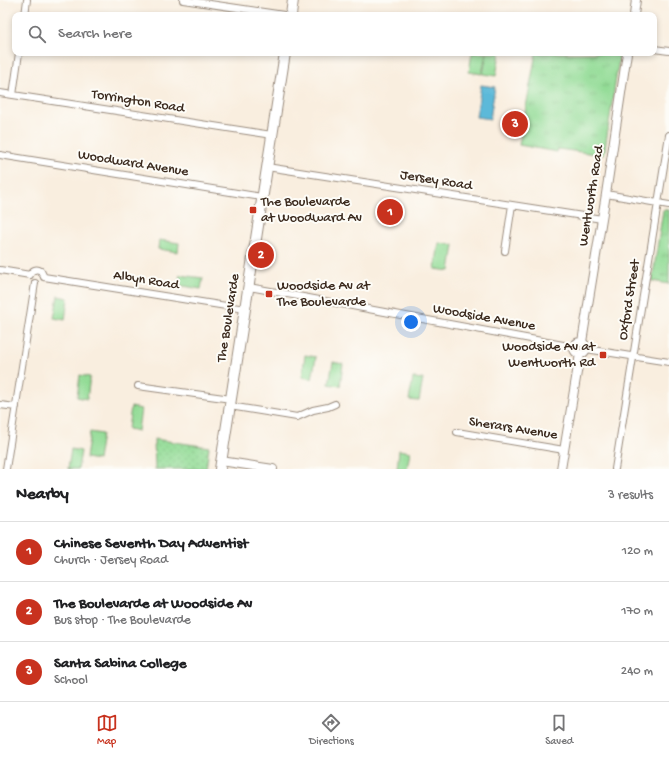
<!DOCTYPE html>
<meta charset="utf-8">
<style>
:root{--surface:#fff;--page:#f6f6f6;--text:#202124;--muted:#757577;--line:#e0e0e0;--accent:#c8321e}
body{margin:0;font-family:"Gochi Hand",sans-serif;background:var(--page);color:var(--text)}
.you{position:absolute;left:411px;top:322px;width:14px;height:14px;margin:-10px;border:3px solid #fff;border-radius:50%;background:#1a73e8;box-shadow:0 0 0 6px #1a73e833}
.badge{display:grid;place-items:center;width:26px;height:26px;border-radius:50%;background:var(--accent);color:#fff;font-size:13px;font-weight:700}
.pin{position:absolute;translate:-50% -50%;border:2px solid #fff;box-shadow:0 1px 4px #0006}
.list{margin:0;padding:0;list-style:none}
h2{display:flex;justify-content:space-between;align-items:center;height:52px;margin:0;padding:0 16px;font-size:17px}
h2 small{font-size:13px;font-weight:400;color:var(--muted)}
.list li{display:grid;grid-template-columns:26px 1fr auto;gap:12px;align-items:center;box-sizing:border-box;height:60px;padding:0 16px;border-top:1px solid var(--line)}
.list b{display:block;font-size:15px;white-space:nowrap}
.list p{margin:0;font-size:13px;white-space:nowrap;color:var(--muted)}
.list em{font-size:13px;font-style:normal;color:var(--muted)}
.icon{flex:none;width:22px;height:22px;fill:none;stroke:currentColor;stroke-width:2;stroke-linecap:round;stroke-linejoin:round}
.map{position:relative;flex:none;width:669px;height:469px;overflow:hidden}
.search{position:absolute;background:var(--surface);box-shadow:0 2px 6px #0003;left:12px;right:12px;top:12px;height:44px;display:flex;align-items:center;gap:10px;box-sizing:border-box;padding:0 14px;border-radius:8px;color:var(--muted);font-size:15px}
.sheet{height:232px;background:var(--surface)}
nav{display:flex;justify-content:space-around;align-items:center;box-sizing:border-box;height:56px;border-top:1px solid var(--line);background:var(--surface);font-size:11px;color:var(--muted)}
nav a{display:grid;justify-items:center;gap:2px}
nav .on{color:var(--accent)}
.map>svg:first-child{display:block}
</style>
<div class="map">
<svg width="669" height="469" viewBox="0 0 669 469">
<defs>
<pattern id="grass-dots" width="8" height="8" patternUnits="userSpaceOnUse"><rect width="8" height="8" fill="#92db95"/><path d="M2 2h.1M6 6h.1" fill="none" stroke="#7fbc80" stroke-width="1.8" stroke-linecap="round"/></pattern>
<pattern id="park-tufts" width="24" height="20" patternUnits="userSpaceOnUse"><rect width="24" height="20" fill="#92db95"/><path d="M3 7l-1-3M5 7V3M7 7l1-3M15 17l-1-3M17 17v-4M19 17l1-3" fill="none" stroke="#7fbc80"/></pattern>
</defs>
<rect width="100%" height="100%" fill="#fdfcf7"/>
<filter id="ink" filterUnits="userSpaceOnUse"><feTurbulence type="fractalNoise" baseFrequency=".025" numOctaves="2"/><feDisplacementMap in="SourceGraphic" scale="8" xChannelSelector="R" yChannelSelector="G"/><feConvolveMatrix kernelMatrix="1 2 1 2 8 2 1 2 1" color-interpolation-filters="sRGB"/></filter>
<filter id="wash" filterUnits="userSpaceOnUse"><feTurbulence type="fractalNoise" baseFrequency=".012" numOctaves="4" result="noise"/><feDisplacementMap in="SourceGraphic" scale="16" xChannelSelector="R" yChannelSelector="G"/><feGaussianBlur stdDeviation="0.9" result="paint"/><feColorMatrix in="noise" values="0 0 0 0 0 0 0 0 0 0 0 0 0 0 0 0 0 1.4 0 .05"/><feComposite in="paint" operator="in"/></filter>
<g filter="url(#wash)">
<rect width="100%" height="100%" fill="#f9eedf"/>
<!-- grass -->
<path fill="url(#grass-dots)" stroke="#66825a" d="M154,439L209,447L206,469H155Z"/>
<!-- park -->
<path fill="url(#park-tufts)" stroke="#66825a" d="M536,53H620L604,155L558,149L557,152L519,145Z
M663,210H669V284L652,281Z"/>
<!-- pitch -->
<path fill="#92db95" stroke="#66825a" d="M472,53H486L482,74L469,72Z
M487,53H500L496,76L483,74Z
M159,240L179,243L178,252L158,249Z
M439,243L454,245L450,271L435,269Z
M180,275L203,278L201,289L178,285Z
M58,296L68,298L65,320L54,318Z
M305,355L316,357L312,379L302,377Z
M333,362L343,364L340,386L329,384Z
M80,375L90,377L87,399L77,397Z
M413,378L423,379L419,401L409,400Z
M131,407L141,409L138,431L128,429Z
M90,432L102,434L98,460L86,458Z
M71,449L81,451L78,469H68Z
M399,450L410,452L407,469H397Z"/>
<!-- water -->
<path fill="#5bb9d9" stroke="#4b727c" d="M481,85L495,87L490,119L476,117Z"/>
</g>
<g filter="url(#ink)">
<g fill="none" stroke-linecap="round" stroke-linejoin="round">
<defs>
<path id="minor" d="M183,0L284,15
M25,15L27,0
M654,49L669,51
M0,93L272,135
M13,95L19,53
M0,155L262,197
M267,167L602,219
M606,194L669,205
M505,251L512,205
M0,270L30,275
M30,275C32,270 36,268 41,271L44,277
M44,277L245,309
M249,287L574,347
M586,349L669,362
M138,386L231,399
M0,405L16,407
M230,406L297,417L313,410L328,407L335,404
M457,432L564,450
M6,469L35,283
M615,469L669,135"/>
<path id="tertiary" d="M634,15L636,0
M574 348a6 6 0 1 1 12 0a6 6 0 1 1-12 0Z
M582,342L606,194L627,53
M221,461L273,469
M561,469L580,354"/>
<path id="primary" d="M291,15L293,0
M220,469L285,53"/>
</defs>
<!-- minor casing -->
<use href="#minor" stroke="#9a8c7e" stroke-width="8"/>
<!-- tertiary casing -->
<use href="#tertiary" stroke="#9a8c7e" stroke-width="10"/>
<!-- primary casing -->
<use href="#primary" stroke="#9a8c7e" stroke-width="12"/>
<!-- minor -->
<use href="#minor" stroke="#fff" stroke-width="6"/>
<!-- tertiary -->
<use href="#tertiary" stroke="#fff" stroke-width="8"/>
<!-- primary -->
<use href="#primary" stroke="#fff" stroke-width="10"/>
</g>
</g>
<!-- markers -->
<g fill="#c8321e" stroke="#fdfcf7" stroke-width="1.5">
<rect x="249" y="206" width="8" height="8" rx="2"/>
<rect x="265" y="290" width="8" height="8" rx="2"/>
<rect x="599" y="351" width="8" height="8" rx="2"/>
</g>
<g text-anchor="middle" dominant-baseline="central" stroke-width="4" stroke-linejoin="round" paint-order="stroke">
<!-- street labels -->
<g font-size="14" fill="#3b2a1e" stroke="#fdfcf7">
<text transform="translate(138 102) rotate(9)">Torrington Road</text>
<text transform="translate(133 164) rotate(9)">Woodward Avenue</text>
<text transform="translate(436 181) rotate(9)">Jersey Road</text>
<text transform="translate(592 196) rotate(-81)">Wentworth Road</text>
<text transform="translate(146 281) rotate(9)">Albyn Road</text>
<text transform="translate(630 300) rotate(-81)">Oxford Street</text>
<text transform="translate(229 318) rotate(-81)">The Boulevarde</text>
<text transform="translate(484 318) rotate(10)">Woodside Avenue</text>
<text transform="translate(513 429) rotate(9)">Sherars Avenue</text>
</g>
<!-- poi labels -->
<g font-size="14" fill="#3b2a1e" stroke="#fdfcf7" text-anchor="start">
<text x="261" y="202">The Boulevarde<tspan x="261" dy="16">at Woodward Av</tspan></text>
<text x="277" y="286">Woodside Av at<tspan x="277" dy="16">The Boulevarde</tspan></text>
<text x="595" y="347" text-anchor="end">Woodside Av at<tspan x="595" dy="16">Wentworth Rd</tspan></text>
</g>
</g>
</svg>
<div class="you"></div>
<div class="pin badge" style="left:390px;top:212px">1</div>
<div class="pin badge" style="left:261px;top:255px">2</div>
<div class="pin badge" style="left:515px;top:124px">3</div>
<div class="search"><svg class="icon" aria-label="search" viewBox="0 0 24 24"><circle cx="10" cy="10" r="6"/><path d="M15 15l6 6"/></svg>Search here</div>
</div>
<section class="sheet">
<h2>Nearby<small>3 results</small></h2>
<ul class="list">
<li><span class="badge">1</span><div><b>Chinese Seventh Day Adventist</b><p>Church · Jersey Road</p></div><em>120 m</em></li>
<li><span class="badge">2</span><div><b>The Boulevarde at Woodside Av</b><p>Bus stop · The Boulevarde</p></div><em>170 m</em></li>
<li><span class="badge">3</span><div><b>Santa Sabina College</b><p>School</p></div><em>240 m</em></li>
</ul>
</section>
<nav>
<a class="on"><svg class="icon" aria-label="map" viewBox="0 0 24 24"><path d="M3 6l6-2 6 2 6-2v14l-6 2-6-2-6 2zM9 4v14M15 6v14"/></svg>Map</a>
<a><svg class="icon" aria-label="directions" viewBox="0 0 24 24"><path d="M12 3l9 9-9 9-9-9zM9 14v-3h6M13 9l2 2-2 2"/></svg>Directions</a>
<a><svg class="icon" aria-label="saved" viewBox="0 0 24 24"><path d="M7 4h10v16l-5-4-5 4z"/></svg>Saved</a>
</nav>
